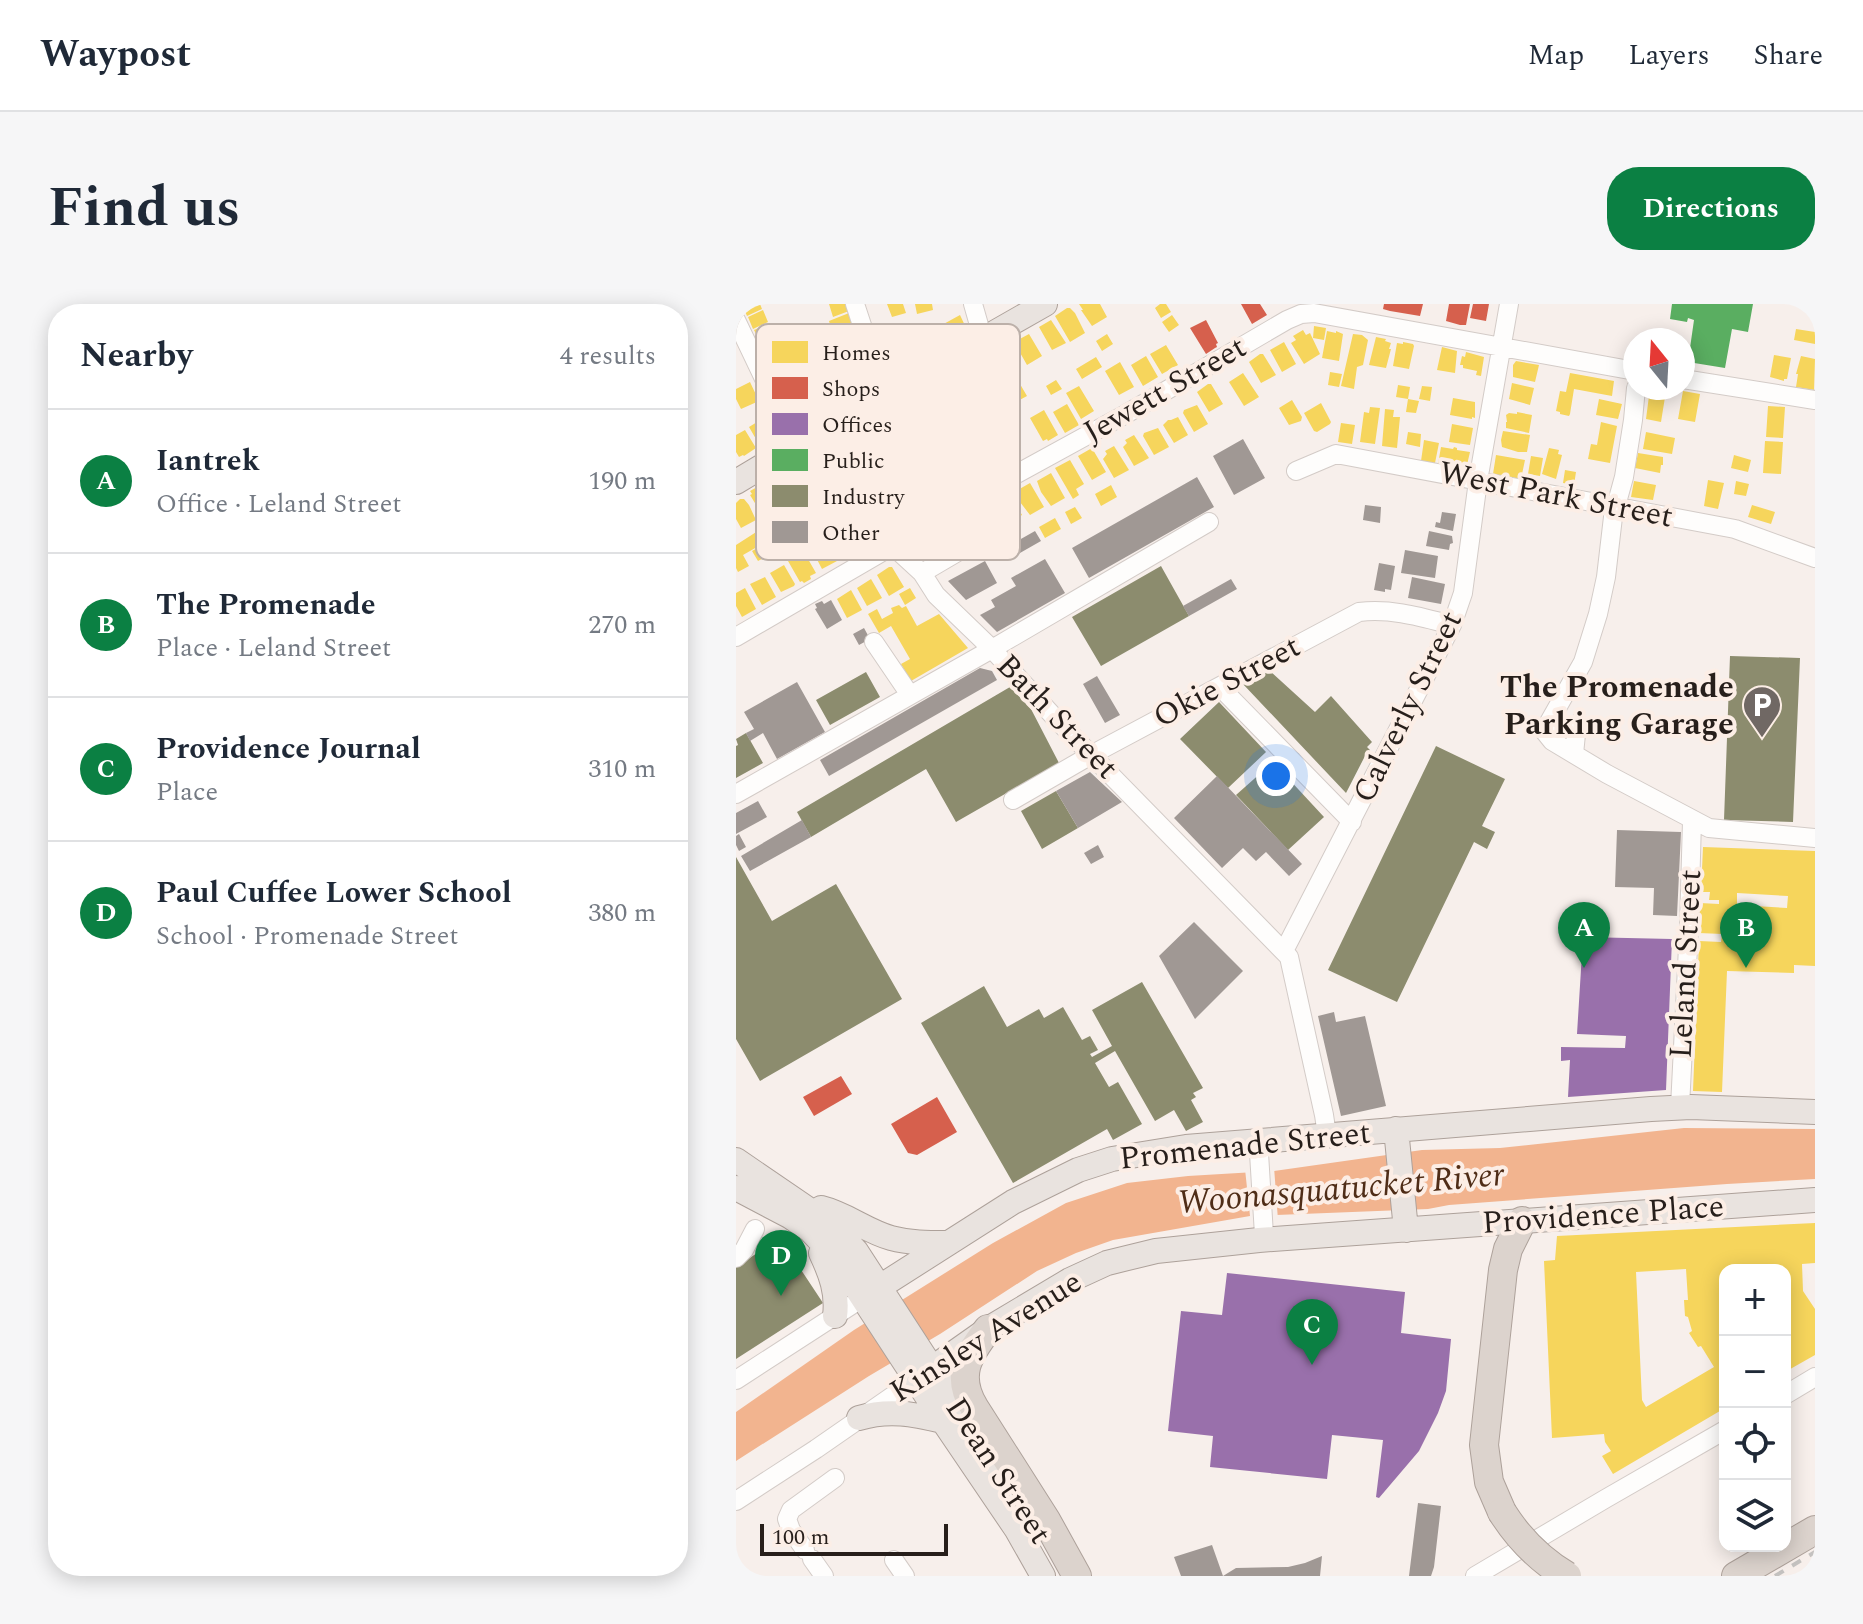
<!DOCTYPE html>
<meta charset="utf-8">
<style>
:root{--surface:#fff;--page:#f6f6f7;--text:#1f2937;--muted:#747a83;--line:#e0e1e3;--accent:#0b8043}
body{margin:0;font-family:Spectral,serif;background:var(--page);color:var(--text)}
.controls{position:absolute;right:24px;bottom:24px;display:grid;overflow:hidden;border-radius:16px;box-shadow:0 4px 20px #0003}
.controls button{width:72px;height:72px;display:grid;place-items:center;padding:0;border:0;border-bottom:2px solid var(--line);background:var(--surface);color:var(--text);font:40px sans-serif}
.compass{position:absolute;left:887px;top:24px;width:72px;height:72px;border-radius:50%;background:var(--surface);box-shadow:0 4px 20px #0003;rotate:342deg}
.scale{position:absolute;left:24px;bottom:20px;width:188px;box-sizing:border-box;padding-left:8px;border:4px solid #271f1b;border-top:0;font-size:22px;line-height:28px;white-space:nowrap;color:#271f1b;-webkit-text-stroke:6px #fceee6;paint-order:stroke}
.you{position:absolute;left:540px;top:472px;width:28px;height:28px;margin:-20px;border:6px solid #fff;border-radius:50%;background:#1a73e8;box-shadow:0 0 0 12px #1a73e833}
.badge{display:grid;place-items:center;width:52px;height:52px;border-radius:50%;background:var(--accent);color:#fff;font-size:26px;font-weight:700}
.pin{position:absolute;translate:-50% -66px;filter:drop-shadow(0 2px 4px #0008)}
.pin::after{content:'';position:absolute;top:42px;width:28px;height:24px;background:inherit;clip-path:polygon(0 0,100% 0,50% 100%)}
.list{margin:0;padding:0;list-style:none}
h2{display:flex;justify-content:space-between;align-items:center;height:104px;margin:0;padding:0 32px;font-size:34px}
h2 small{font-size:26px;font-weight:400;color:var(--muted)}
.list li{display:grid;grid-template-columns:52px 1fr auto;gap:24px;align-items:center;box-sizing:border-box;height:144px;padding:0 32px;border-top:2px solid var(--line)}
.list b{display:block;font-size:30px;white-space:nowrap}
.list p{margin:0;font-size:26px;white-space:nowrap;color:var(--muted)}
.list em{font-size:26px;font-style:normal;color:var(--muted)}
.icon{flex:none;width:44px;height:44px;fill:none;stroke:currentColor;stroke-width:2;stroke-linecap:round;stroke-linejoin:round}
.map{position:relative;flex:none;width:1079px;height:1272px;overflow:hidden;border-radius:32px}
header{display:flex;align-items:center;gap:48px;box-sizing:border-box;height:112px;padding:0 40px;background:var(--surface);border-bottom:2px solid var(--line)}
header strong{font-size:38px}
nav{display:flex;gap:44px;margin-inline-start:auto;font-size:28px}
.intro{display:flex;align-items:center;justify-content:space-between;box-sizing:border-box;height:192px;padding:0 48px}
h1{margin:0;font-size:56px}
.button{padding:20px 36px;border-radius:32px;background:var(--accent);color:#fff;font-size:28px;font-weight:700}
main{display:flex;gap:48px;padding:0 48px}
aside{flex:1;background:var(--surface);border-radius:32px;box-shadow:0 4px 20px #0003}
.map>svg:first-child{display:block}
</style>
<header>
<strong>Waypost</strong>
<nav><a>Map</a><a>Layers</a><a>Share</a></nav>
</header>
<div class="intro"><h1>Find us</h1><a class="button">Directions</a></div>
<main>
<aside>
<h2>Nearby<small>4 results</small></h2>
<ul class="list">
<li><span class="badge">A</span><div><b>Iantrek</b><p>Office · Leland Street</p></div><em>190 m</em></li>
<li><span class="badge">B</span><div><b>The Promenade</b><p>Place · Leland Street</p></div><em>270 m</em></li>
<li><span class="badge">C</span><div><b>Providence Journal</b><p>Place</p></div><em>310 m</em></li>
<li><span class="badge">D</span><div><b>Paul Cuffee Lower School</b><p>School · Promenade Street</p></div><em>380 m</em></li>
</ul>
</aside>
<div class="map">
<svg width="1079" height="1272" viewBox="0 0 1079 1272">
<rect width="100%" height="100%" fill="#f7efeb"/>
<!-- water -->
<path fill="#f2b48f" d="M948,824L1079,825V875L991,880L713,901L692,905L514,912L377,936L340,949L301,967L204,1030L133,1072L0,1157V1108L118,1026L257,939L330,899L391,879L452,872L538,867L686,846L764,844Z"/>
<!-- pier -->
<path fill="#f7efeb" d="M538,863L542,916L512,917L514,912L509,865Z"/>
<!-- homes -->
<path fill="#f6d55c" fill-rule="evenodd" d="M6,0H24L26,5L11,12Z
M93,0H111L113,7L97,13Z
M151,0H167L170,9L156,13Z
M179,0H196L197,6L181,10Z
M343,0H364L371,13L356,22L345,6H347Z
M424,0H430L435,8L425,14L419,4Z
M331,4H334L339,9L349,29L334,38L319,12Z
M27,6L32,18L17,25L12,13Z
M113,9L118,22L102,27L100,22L95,24L93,17Z
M224,11L232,28L213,38L204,22Z
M436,11L443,21L433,28L426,18Z
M315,16L330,39L316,46L303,23Z
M33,20L38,31L24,38L18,26Z
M578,22L590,24L588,36L577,34Z
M1060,25L1079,28V40L1058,36Z
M567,26L570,31L574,29L584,50L568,60L555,39L560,36L557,32Z
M591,27L600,29V27L607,30L603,57L586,54Z
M293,30L306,52L291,61L278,38Z
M371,30L377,40L366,47L360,37Z
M617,30L626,31L632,36L627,61L621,63L618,85L605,82Z
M640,33L650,35L649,37L655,39L653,45H655L650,64L633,61Z
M548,38L560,60L546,68L534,46Z
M667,38L677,40L678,42L673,65L657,62L661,39L667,40Z
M430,41L442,61L426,70L414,50Z
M706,43L721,47L719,69L701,66Z
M730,48L748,53L745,72L740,71L741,67L727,64V61H724L726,52L729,53Z
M524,50H527L540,71L525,79L513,58Z
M1038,51L1055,54L1051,75H1048V77L1034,73Z
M410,52L422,73L407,82L395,61Z
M1065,52L1079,55L1078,86L1060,83L1062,70H1060Z
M360,53L366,63L346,75L340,65Z
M780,57L803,61L799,78L777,73V61Z
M384,58L398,83L383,91L369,67Z
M594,68L606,70L603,83L592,81Z
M507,69L523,93L508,102L493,78Z
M834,69L878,77L876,92L838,85L834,110L833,112L824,110V108L820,107L824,87L830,88Z
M320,76L326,85L315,91L310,82Z
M14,78L23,97L5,105L0,95V85Z
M776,79L798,84L794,101L773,95Z
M284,80L291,92L280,98L274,85Z
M472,80H475L487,100L473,108L461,88Z
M662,81L674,83L672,95L660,93Z
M343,82L358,107L345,115L330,89Z
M686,82L696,83L694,97L683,95Z
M914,84H929L930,87L925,118L910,115Z
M947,87L964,90L959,118L942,115Z
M717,94L739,98V114L736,113V115L714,111Z
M672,95L683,97L680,109L670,108Z
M863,95L886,100L882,115L860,111Z
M556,96L566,113L565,117L553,121L543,104Z
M585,99L595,118L594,120L581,128L578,127L568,109Z
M331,100L343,121L329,129L317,108Z
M461,101L472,120L458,128L447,109L448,106Z
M1032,102L1049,103L1047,134L1030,133Z
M634,103L644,104L639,140L624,138L628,108L633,109Z
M649,105L658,106L657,113H664L661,144L646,142Z
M308,106L322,131L312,137L311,135L307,137L294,114Z
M781,108L796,111L793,129L770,124V118H771L770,111L773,109L781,110Z
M31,112L39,123H38L42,132L30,140L29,139L24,142L13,123Z
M442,113L452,131L438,139L427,121L432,116H435Z
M865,118L881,122L874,159L852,155L855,140L861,141Z
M605,119L619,121L616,140L602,138Z
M716,120L737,124L734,141L713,138Z
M422,124L433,143L418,151L407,132L408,129Z
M9,126L20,144L8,152L7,151L3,153L0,148V131Z
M767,127L794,131L791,148H782L766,143L765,136Z
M672,128L685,130L684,143L670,140Z
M910,128L939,134L936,150L907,145Z
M398,131L413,154L398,162L387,143L391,139L389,136Z
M688,136L703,139L699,159L685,157Z
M1029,137L1047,138L1045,170L1027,169Z
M378,142L393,166L378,174L367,155L371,150L369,147Z
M705,143L717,145L718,143L721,144V146L734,148L730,165L702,160Z
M356,144L370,168L356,176L342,152Z
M813,144L823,146L822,150L826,151L820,175L806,170Z
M902,149L927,153V161H925L924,169L899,164Z
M760,151L789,156L785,175L757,170Z
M998,151L1015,156L1012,168L995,164Z
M795,152L807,154L804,172L792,170Z
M334,156L348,180L340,185L343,191L337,195L319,164Z
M829,166L840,168L838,181L827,179Z
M315,169L329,194L315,202L305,188L301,177Z
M972,176L988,179L982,205L968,202Z
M898,177L920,181L917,196L895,193Z
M1000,177L1013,180L1010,192L998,190Z
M294,179L308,203L294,211L284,198L280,187Z
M375,181L381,193L365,202L359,190Z
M23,182L24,184L29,183L45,209L30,217L14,191L16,190L14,187Z
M275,190L286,211L272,219L260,198Z
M4,195H8L13,201L20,216L5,224L0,215V199Z
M1016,201L1039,208L1035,220L1012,213Z
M339,203L346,214L335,220L329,208Z
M319,214L325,225L309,234L303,223Z
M28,223L35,235L7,251L13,262L2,268L0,264V241Z
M90,236L101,257L86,265L75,244Z
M27,241L33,251L22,257L16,247Z
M68,248L80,269L74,272L75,275L68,279L66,277L64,278L52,257Z
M48,261L59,280L58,282L45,288L34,269Z
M153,263H156L168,283L153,292L141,271Z
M29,273L40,293L26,301L14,280Z
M135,275L146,294L131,302L121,284Z
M9,284L20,305L6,313L0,302V289Z
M174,284L180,294L169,301L163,290Z
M115,286L126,306L111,314L101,295Z
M163,301L166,304L170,302L181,322L203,310L232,344L175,377L165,360L174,355L155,322L143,329L132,310L141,305L146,315L157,309L155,304Z
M967,543L1079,547V662L1058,661V669L991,667L986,788L957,787L963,637L985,638L986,630L963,629L964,599L983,600V596H973L974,588H965ZM1001,589L1052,592L1051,604L1001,601Z
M1079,919V959L1066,960L1067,987L1079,1005V1051L1049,1068V966H988L989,1104L877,1170L866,1152L875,1147L869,1138L868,1130L816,1134L808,957L819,956L821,932ZM950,965L952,996H948L949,1012L952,1013L956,1027L953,1029L962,1043L965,1042L978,1063L910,1103L906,1096L900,968Z"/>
<!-- shops -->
<path fill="#d6604d" d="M505,0H524L531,11L516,20Z
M648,0H687L684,12L654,7L647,5Z
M713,0H734L730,21H724L710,17Z
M737,0H753L750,17L734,14Z
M470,16L482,39L480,40L481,43L479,44L470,50L454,24Z
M105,772L116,790L78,812L67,793Z
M201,793L221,828L181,851L172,849L155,820Z"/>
<!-- offices -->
<path fill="#9970ab" d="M847,633L936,635L930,786L832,793L834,756L825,757V743L889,744L890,732L841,730Z
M491,969L669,988L665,1029L715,1035L710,1087L702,1109L683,1147L643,1194L640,1193L647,1136L596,1131L591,1175L474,1163L477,1132L432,1127L445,1007L486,1011Z"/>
<!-- public -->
<path fill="#5aae61" d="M936,0H1017L1012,28L996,25L989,64L952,58L958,16L952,14L951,18L934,15Z"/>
<!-- industry -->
<path fill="#8c8c6e" d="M425,262L453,312L365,362L336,313Z
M994,352L1064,354L1057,518L988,516Z
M533,366L579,408L595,392L636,438L631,443L634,446L629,452L610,489L506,379Z
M130,368L144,393L94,421L80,396Z
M274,383L295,405L323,459L220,518L190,465L75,533L61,508Z
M483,398L530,448L492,484L444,435Z
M10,429L27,459L0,474V442L2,441L0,435Z
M700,442L769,475L746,522L759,528L751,545L738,538L661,698L592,666Z
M537,458L588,513L552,546L500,491Z
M320,487L342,524L306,545L285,507Z
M0,553L36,617L100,580L166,695L24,777L0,735Z
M406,678L467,784L457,789L460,793L455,796L467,818L450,827L438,806L419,817L379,747L359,759L373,783L382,778L406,820L377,836L371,825L277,879L185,719L248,682L271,723L303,705L308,714L327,703L346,736L354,732L362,746L354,750L356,753L376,742L356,706Z
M44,934L87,999L0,1055V963Z"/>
<!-- building -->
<path fill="#a09894" d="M507,135L529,174L498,191L477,152Z
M461,173L478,203L353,274L336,244Z
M629,201L645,203L644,219L627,216Z
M706,208L720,210L717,227L699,223L700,218L704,219Z
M299,227L305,237L275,254L269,244Z
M693,227L716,232L717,239L714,240L713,246L690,242Z
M669,246L702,252L699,274L665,269Z
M309,255L329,289L261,328L244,311L259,303L255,296L280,282L275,274Z
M249,257L261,279L230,296L212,277Z
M643,259L659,262L655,286L649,285V288L638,286Z
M676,273L709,280L705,300L672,294Z
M495,275L501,285L453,312L447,302Z
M95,296L106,316L91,325L79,305L81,304L79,300L86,297L88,300Z
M128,324L134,335L123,341L117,330Z
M244,364L256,367L261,376L93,472L84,456Z
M361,372L384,411L369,419L347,380Z
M61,378L89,428L41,455L27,429L14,437L10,429L18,425L8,408Z
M354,468L386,498L342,524L320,487Z
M481,472L566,560L553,572L530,548L520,557L507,544L486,564L438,514Z
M22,497L31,513L0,530V509Z
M66,516L75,533L14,567L5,552Z
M881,526L945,528L941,612L917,611L918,584L879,583Z
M3,530L10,543L3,547L0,541V532Z
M362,541L368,553L355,560L348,549Z
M458,618L507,667L459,715L423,652Z
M598,708L600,718L629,712L650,802L605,812L582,712Z
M682,1199L705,1202L698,1263L695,1272H673Z
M476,1241L487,1272H445L438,1253Z
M586,1252L584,1272H487L500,1264L552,1263L569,1259Z"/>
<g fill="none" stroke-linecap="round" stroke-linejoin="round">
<defs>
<path id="minor" d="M119,0L149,91
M237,0L247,35
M0,16L60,142L111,200L186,269L200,291L256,345L319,414L553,653L588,811L591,831
M947,75L1079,96
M900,84L897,116L888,173L877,213L870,273L862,310L847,358L808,427L816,437L871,470L973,524L1079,534
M560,167L600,150L999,225L1079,254
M186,269L232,242
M0,333L275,173L390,110L551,16L565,10L578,9L899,67
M138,338L174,391
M484,383L616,518
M838,450L841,420
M0,490L256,345L473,218
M277,496L355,451L623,308C655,304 685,313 716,321
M548,647L716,321L727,289L742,177L773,0
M944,803L953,623L956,517
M523,849L528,931
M0,954L8,946L19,925
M0,1076L128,993
M1049,1091L1079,1073
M0,1197L80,1145L181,1075
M69,1246L55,1226L51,1215L55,1206L99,1174
M76,1255L88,1272
M158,1256L169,1272
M739,1272L869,1195L989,1126"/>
<path id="major" d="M0,178L60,142L309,0
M660,825L670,926
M0,856L98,923L120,947L236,1126L260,1160
M0,884L55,913L74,926L102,956L207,1117L281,1226L307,1272
M85,904C110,910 130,927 155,934C174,939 192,939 211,939
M85,949C95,970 102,989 99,1012
M128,993L277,898L342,866L376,855L450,843L915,805L955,803L1079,808
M181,1075L252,1025L334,976L371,959L420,947L523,936L1079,896
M123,1114C153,1105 177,1110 207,1117"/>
<path id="highway" d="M252,1025C232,1051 219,1071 238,1103L310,1216L341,1272
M766,1208L753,1178L748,1141L767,966L772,945L786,917
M1000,1272L1079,1226"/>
</defs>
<!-- minor casing -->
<use href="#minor" stroke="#d3cbc7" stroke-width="20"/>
<!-- major casing -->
<use href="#major" stroke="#ada19a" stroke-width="26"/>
<!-- highway casing -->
<use href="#highway" stroke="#ada19a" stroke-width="30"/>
<!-- minor -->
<use href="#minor" stroke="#fefdfc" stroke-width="18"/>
<!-- major -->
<use href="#major" stroke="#e9e3df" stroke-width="24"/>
<!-- highway -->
<use href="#highway" stroke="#dcd3cd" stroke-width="28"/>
<!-- rail -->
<path stroke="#c4c2c0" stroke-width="4" stroke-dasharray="10 10" stroke-linecap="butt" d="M1039,1272L1079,1248
M1071,1272L1079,1267"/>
<defs>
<path id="highway-bridge" d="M766,1208C783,1235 804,1256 831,1272"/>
</defs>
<!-- highway-bridge casing -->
<use href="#highway-bridge" stroke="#ada19a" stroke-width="30" stroke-linecap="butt"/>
<!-- highway-bridge -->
<use href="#highway-bridge" stroke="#dcd3cd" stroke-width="28"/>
</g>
<!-- icons -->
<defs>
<symbol id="parking-pin" viewBox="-11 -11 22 30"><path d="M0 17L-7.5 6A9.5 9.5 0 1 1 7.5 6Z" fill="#706864" stroke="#fceee6"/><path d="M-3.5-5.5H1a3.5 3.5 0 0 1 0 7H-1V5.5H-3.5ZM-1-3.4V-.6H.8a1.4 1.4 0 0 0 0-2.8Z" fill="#fff"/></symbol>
</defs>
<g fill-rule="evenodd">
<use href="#parking-pin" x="1004" y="379" width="44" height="60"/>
</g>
<g text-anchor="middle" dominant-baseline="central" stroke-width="8" stroke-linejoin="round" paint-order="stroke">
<!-- street labels -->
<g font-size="32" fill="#271f1b" stroke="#fceee6">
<text transform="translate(429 86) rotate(-30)">Jewett Street</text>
<text transform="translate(820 191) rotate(11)">West Park Street</text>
<text transform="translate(491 378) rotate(-28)">Okie Street</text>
<text transform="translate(672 403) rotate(-64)">Calverly Street</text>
<text transform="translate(321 413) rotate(46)">Bath Street</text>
<text transform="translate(950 660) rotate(-87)">Leland Street</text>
<text transform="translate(509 842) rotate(-6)">Promenade Street</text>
<text transform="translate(867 911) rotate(-4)">Providence Place</text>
<text transform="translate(250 1033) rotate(-32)">Kinsley Avenue</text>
<text transform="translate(262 1167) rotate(57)">Dean Street</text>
</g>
<!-- poi labels -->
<g font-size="32" font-weight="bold" fill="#271f1b" stroke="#fceee6" text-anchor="end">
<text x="998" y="383">The Promenade<tspan x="998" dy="37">Parking Garage</tspan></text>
</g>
<!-- water labels -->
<g font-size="34" font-style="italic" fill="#4f2d17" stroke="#fceee6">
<text transform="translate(605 885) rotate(-5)">Woonasquatucket River</text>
</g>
</g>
<!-- legend -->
<rect x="20" y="20" width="264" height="236" rx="12" fill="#fceee6" stroke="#bcb0a9" stroke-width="2"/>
<rect x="36" y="37" width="36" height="22" fill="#f6d55c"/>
<rect x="36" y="73" width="36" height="22" fill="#d6604d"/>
<rect x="36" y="109" width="36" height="22" fill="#9970ab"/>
<rect x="36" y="145" width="36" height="22" fill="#5aae61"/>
<rect x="36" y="181" width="36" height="22" fill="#8c8c6e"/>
<rect x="36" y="217" width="36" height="22" fill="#a09894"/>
<g font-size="22" fill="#271f1b">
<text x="86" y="56">Homes</text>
<text x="86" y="92">Shops</text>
<text x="86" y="128">Offices</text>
<text x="86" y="164">Public</text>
<text x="86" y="200">Industry</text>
<text x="86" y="236">Other</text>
</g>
</svg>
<div class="controls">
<button>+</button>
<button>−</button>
<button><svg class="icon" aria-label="locate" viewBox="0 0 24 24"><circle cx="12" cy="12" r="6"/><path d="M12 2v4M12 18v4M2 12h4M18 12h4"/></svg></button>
<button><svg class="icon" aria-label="layers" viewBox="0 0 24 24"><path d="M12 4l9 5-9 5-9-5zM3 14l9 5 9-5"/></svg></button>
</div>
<svg class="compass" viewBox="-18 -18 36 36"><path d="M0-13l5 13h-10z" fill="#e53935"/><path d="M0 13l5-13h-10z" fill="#747a83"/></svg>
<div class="scale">100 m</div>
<div class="you"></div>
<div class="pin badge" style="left:848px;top:664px">A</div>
<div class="pin badge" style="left:1010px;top:664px">B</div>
<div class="pin badge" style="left:576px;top:1061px">C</div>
<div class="pin badge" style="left:45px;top:992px">D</div>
</div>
</main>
